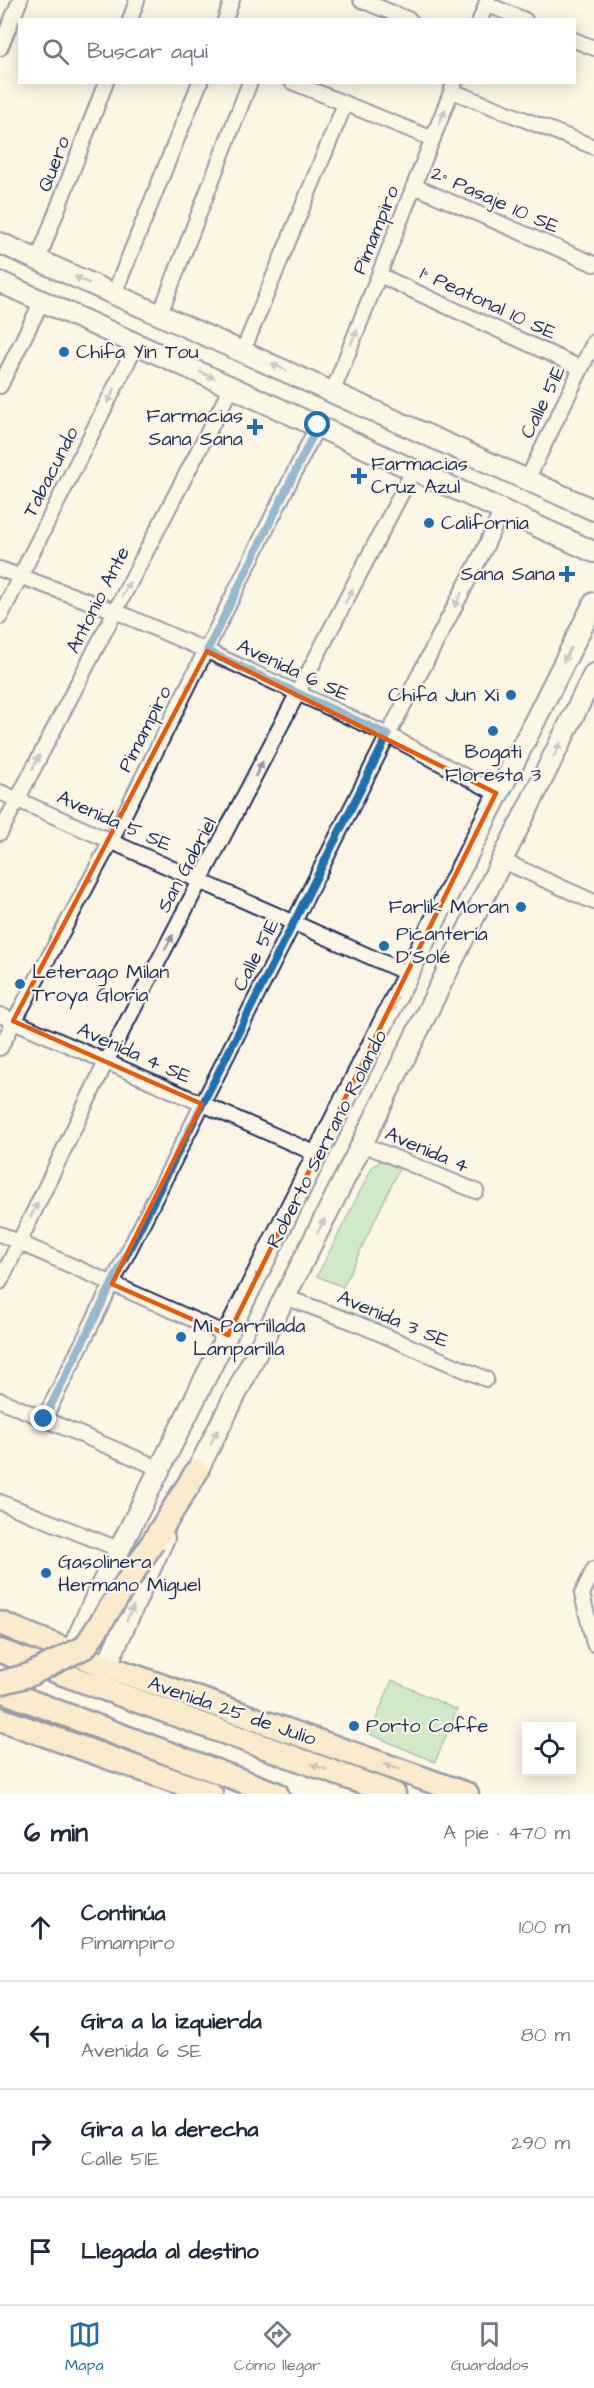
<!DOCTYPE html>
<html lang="es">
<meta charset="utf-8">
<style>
:root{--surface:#fff;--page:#f2f2f3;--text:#1f2937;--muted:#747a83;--line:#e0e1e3;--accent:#1f6fb2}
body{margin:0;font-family:"Architects Daughter",sans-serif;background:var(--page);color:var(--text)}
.controls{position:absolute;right:18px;bottom:18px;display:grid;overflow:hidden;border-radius:0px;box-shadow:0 3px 15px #0003}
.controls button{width:54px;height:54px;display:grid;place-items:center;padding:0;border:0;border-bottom:2px solid var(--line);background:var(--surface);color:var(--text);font:30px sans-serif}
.stop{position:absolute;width:18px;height:18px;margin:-14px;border:4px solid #1f6fb2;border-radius:50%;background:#fff}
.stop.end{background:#1f6fb2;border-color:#fff;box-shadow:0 2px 6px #0008}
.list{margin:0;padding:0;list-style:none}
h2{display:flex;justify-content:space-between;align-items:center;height:78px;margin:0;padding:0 24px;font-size:26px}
h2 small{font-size:20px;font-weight:400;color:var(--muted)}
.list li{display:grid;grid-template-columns:39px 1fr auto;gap:18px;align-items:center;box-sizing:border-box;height:108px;padding:0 24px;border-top:2px solid var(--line)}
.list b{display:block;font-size:22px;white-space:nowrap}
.list p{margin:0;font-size:20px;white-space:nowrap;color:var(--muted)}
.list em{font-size:20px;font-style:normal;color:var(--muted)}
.icon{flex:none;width:33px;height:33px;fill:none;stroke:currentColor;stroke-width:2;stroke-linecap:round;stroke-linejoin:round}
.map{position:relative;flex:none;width:594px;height:1794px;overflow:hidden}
.search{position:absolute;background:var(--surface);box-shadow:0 3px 15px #0003;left:18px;right:18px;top:18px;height:66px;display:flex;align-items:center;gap:15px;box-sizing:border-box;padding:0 21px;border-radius:0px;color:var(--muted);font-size:22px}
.sheet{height:510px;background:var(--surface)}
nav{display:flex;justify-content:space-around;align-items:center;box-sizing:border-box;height:84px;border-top:2px solid var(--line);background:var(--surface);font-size:16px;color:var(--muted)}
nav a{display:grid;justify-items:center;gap:3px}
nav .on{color:var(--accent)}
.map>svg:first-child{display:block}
</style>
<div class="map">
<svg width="594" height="1794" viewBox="0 0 594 1794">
<rect width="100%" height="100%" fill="#fcf5e5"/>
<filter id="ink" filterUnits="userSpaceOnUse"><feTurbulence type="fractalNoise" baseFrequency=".0167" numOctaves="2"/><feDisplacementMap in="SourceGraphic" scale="12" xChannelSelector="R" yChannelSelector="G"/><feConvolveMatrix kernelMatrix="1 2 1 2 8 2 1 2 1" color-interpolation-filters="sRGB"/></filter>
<g filter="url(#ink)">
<!-- green -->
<path fill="#9cdca6" stroke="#5c8682" stroke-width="1.5" d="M383,1160H393L401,1165L343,1287L317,1276L373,1166Z
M392,1680L457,1710L435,1762L370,1734Z"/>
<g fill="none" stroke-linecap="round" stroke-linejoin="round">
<defs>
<path id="street" d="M361,0L410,20
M486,4L525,20
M130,20L137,0
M225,20L232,0
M480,20L488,0
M574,40L594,48
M0,48L20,0
M292,82L433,139
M452,91L594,147
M414,186L594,264
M38,260L106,82
M379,275L581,368
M114,294L200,82
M160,314L250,82
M243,351L345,104
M0,386L42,301
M333,391L455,82
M527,480L594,342
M0,569L115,611L207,651L388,735L496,793
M0,617L137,343
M0,792L409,974
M0,833L232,386
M503,861L594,902
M0,1015L319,1155
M0,1048L111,841L318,425
M362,1144L476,1191
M0,1234L228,1335
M0,1282L106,1062L414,469
M285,1297L353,1322L486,1379
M0,1400L161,1469
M44,1419L388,735L486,546L502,509
M0,1502L121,1550
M594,1569L582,1594L594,1644"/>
<path id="secondary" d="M0,243L594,510
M0,282L594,552
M190,1485L362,1144L594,674
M67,1662L98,1592L594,603
M101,1678L164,1538"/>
<path id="primary" d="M153,1542L197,1471
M0,1623L106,1666L467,1794
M0,1651L394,1794
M0,1690L277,1794
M0,1719L211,1794"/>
</defs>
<!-- street casing -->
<use href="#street" stroke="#1b2f5e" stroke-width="18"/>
<!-- secondary casing -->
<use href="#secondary" stroke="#1b2f5e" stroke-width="24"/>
<!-- primary casing -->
<use href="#primary" stroke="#1b2f5e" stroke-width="27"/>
<!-- street -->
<use href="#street" stroke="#fcf5e5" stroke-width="14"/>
<!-- secondary -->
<use href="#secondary" stroke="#fcf5e5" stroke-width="20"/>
<!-- primary -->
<use href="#primary" stroke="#fbddab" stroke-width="22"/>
<defs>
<path id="primary-bridge" d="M0,1683L29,1675L85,1647L153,1542"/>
</defs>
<!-- primary-bridge casing -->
<use href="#primary-bridge" stroke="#1b2f5e" stroke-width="27" stroke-linecap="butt"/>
<!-- primary-bridge -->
<use href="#primary-bridge" stroke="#fbddab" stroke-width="22"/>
</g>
<!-- one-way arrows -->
<defs><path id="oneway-solid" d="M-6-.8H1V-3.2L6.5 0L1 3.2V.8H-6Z" transform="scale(1.5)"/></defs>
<g fill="#8c92a2">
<use href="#oneway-solid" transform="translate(442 117) rotate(-68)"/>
<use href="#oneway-solid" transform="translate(82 280) rotate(-156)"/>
<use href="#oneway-solid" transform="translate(354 337) rotate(-68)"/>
<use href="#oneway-solid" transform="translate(279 367) rotate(-155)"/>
<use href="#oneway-solid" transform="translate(207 375) rotate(24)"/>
<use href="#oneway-solid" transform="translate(111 396) rotate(117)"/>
<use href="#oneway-solid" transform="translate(126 589) rotate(-62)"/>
<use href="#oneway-solid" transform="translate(349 596) rotate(-63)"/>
<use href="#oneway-solid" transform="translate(458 600) rotate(117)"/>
<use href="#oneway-solid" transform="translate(567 655) rotate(117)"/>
<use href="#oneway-solid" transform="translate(190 684) rotate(117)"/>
<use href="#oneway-solid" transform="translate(557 750) rotate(-64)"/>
<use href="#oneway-solid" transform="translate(36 762) rotate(-63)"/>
<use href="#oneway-solid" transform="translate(259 769) rotate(-63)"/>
<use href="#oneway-solid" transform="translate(479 829) rotate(116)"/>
<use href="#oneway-solid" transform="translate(91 876) rotate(118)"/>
<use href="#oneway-solid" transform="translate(169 942) rotate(-62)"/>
<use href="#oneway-solid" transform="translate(394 1005) rotate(117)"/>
<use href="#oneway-solid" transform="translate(34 1210) rotate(-64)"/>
<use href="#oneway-solid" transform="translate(321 1226) rotate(-63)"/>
<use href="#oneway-solid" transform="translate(260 1273) rotate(117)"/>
<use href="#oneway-solid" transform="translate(214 1437) rotate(-63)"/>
<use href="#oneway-solid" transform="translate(130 1613) rotate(-66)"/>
</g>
<g fill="#8b8684">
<use href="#oneway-solid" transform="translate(319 1767) rotate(-160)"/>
<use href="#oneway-solid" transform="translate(392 1767) rotate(-161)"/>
</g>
</g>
<g fill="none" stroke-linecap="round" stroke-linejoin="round" filter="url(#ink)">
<!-- route -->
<path stroke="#1f6fb2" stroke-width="8" d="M44,1419L388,735L207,651L318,425"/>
</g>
<!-- marked area -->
<path d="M0 0H594V1794H0ZM207,651L496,793L228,1335L112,1284L202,1104L13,1021Z" fill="#fcf5e5" fill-opacity=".55" fill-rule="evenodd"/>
<path fill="none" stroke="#e8590c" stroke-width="4.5" stroke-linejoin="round" d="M207,651L496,793L228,1335L112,1284L202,1104L13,1021Z"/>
<!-- markers -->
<g fill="#1f6fb2" stroke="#fcf5e5" stroke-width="2">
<circle cx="64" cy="352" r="6"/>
<path d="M252 418h6v6h6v6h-6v6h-6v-6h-6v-6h6z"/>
<path d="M356 467h6v6h6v6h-6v6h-6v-6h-6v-6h6z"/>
<circle cx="429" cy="523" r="6"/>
<path d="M564 565h6v6h6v6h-6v6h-6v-6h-6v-6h6z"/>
<circle cx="511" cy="695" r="6"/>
<circle cx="493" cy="731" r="6"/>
<circle cx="521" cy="907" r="6"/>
<circle cx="384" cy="946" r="6"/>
<circle cx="20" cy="984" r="6"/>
<circle cx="181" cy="1337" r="6"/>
<circle cx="46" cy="1573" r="6"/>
<circle cx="354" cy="1726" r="6"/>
</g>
<g text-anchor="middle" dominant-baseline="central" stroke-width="4.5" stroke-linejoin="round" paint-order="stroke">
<!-- street labels -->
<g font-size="20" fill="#1b2f5e" stroke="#fcf5e5">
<text transform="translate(54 164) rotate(-69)">Quero</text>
<text transform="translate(495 200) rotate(24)">2° Pasaje 10 SE</text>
<text transform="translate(376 230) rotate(-68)">Pimampiro</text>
<text transform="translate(488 303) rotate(25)">1° Peatonal 10 SE</text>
<text transform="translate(543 402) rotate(-64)">Calle 51E</text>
<text transform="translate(51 472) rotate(-63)">Tabacundo</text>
<text transform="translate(98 600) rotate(-63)">Antonio Ante</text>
<text transform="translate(293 670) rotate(25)">Avenida 6 SE</text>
<text transform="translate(145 729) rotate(-63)">Pimampiro</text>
<text transform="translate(114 821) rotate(24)">Avenida 5 SE</text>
<text transform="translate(187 865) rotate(-62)">San Gabriel</text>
<text transform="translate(256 955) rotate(-63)">Calle 51E</text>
<text transform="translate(134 1053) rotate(24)">Avenida 4 SE</text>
<text transform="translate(327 1139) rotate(-63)">Roberto Serrano Rolando</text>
<text transform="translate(427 1150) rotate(23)">Avenida 4</text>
<text transform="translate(393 1319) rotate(23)">Avenida 3 SE</text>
<text transform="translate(232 1711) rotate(19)">Avenida 25 de Julio</text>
</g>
<!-- poi labels -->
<g font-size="20" fill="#1b2f5e" stroke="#fcf5e5" text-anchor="start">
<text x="76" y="352">Chifa Yin Tou</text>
<text x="243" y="416" text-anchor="end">Farmacias<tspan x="243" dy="23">Sana Sana</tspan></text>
<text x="371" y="464">Farmacias<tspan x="371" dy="23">Cruz Azul</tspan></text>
<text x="441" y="523">California</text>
<text x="555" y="574" text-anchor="end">Sana Sana</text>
<text x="499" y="695" text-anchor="end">Chifa Jun Xi</text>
<text x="493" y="752" text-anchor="middle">Bogati<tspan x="493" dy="23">Floresta 3</tspan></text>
<text x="509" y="907" text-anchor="end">Farlik Moran</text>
<text x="396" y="934">Picantería<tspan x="396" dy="23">D'Solé</tspan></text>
<text x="32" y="972">Leterago Milan<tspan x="32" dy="23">Troya Gloria</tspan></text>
<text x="193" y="1326">Mi Parrillada<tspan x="193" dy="23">Lamparilla</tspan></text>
<text x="58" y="1562">Gasolinera<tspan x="58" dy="23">Hermano Miguel</tspan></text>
<text x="366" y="1726">Porto Coffe</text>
</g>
</g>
</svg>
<div class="controls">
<button><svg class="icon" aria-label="locate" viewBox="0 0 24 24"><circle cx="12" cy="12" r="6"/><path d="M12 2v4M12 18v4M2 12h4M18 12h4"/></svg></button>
</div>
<div class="stop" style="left:318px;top:425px"></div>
<div class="stop end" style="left:44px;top:1419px"></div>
<div class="search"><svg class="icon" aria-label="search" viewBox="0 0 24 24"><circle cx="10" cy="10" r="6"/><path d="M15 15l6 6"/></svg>Buscar aquí</div>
</div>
<section class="sheet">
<h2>6 min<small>A pie · 470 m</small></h2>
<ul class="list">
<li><svg class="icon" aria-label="ahead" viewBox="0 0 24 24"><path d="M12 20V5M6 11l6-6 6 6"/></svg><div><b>Continúa</b><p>Pimampiro</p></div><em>100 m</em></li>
<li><svg class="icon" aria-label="left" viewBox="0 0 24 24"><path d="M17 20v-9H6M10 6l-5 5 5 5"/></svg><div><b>Gira a la izquierda</b><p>Avenida 6 SE</p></div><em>80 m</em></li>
<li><svg class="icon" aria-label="right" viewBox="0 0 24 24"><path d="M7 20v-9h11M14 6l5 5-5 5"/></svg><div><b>Gira a la derecha</b><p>Calle 51E</p></div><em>290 m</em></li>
<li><svg class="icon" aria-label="arrive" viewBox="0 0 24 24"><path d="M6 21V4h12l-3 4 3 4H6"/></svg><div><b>Llegada al destino</b></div></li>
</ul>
</section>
<nav>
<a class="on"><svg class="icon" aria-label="map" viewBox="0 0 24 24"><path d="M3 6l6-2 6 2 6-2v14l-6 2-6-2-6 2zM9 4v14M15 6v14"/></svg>Mapa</a>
<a><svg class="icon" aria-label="directions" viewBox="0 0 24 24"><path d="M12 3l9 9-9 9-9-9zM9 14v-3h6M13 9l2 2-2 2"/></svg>Cómo llegar</a>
<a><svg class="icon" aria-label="saved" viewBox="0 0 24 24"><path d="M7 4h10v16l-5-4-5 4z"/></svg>Guardados</a>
</nav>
